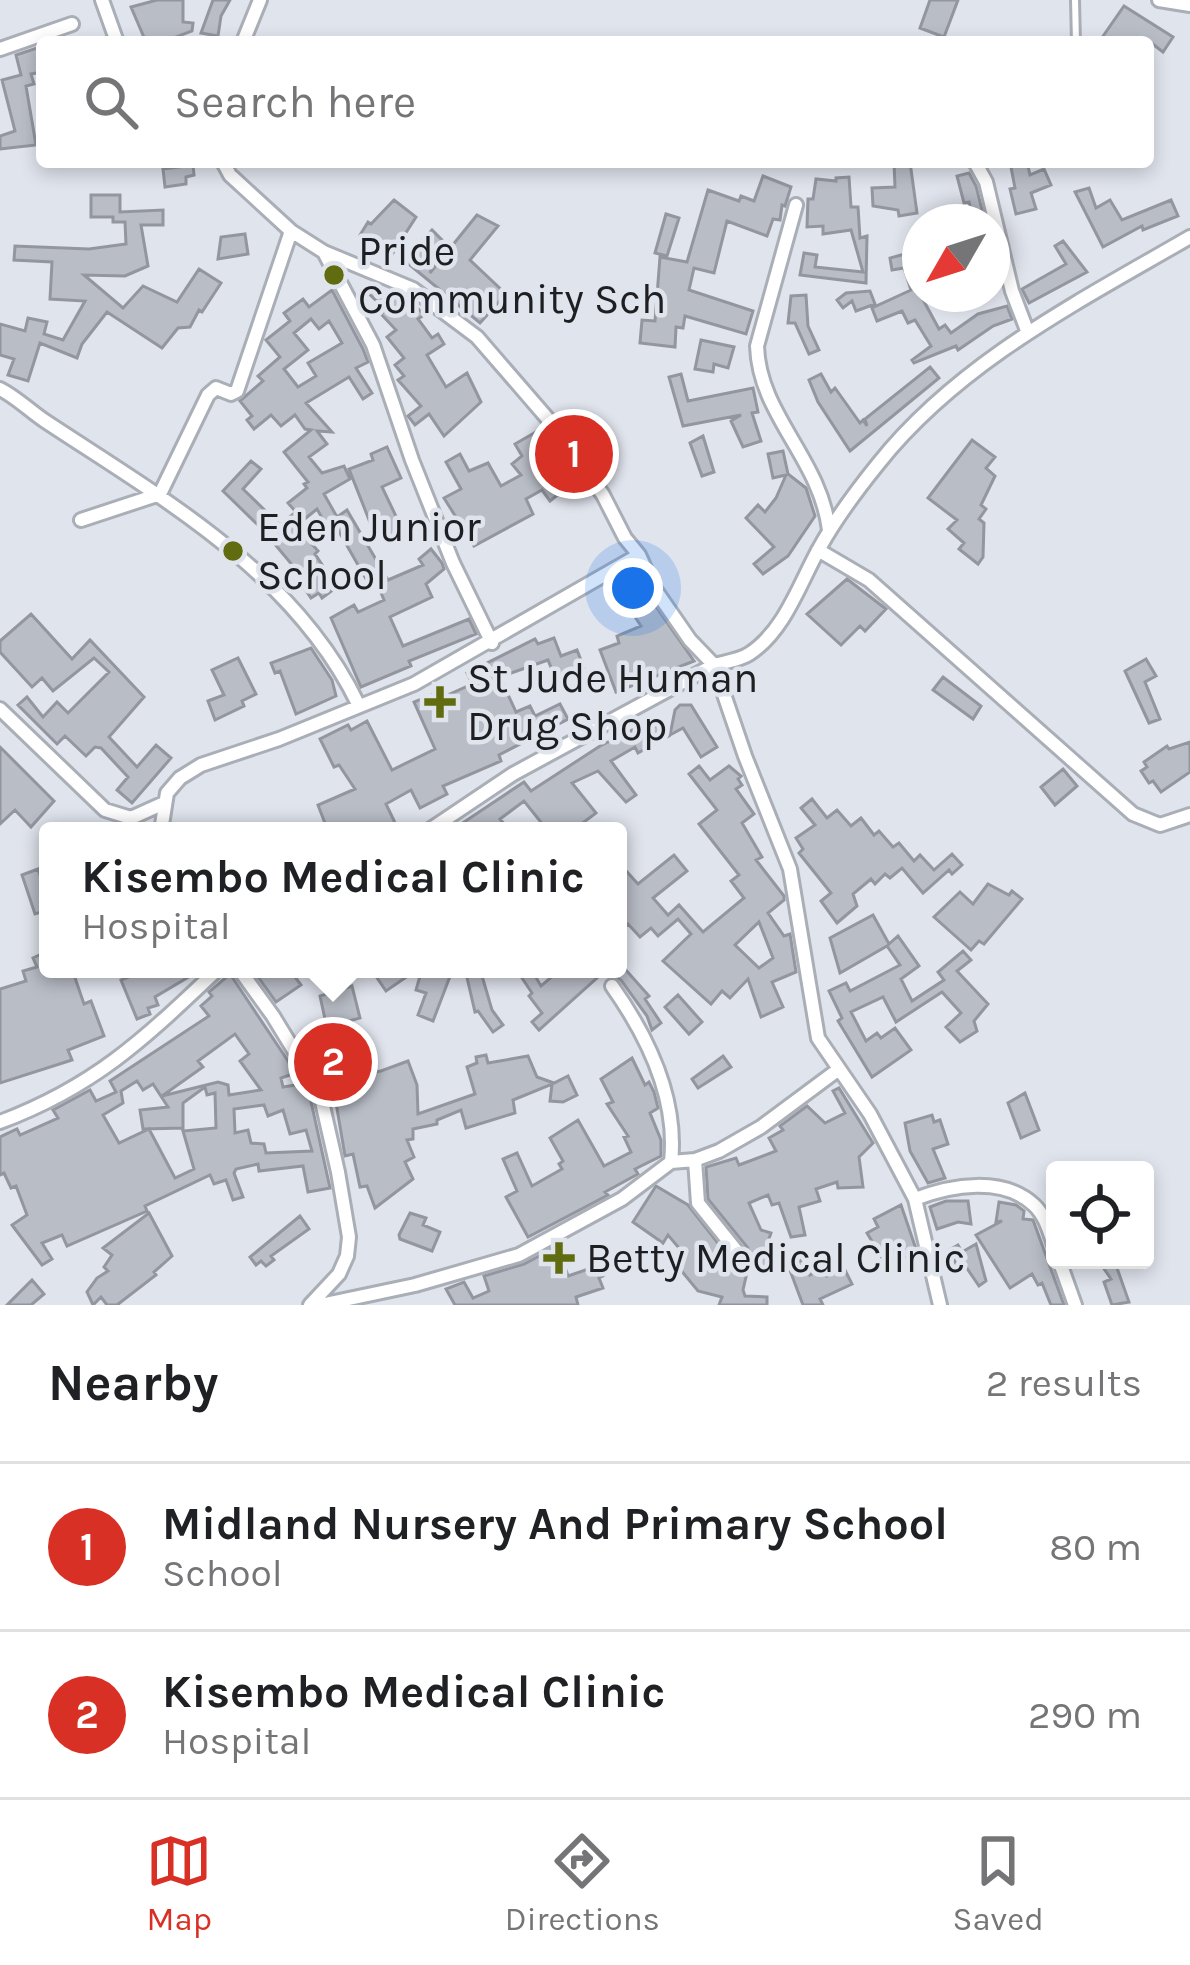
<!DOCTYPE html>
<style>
:root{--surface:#fff;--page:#f6f6f6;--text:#202124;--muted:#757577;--line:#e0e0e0;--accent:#d93025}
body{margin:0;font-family:Karla,sans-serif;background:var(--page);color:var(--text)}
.controls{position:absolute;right:36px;bottom:36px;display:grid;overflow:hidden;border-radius:12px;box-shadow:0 6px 18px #0003}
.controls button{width:108px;height:108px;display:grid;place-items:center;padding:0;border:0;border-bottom:3px solid var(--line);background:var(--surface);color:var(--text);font:60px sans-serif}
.compass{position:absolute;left:902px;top:204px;width:108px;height:108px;border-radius:50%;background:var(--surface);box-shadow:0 6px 18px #0003;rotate:231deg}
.you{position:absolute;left:633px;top:588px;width:42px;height:42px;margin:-30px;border:9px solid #fff;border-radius:50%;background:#1a73e8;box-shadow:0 0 0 18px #1a73e833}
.badge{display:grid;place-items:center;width:78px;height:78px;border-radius:50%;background:var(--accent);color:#fff;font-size:39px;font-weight:700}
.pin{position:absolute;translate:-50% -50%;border:6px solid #fff;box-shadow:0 3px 12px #0006}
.popup{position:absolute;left:39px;top:822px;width:588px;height:156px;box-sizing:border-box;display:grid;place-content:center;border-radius:12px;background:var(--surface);filter:drop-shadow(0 3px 9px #0005);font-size:39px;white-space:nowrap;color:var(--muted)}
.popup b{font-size:45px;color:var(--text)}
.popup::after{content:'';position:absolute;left:50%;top:100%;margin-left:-24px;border:24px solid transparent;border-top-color:var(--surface)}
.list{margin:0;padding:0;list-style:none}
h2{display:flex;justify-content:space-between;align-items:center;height:156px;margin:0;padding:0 48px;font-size:51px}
h2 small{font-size:39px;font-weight:400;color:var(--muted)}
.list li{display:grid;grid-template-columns:78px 1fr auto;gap:36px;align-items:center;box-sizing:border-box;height:168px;padding:0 48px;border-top:3px solid var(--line)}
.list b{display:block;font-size:45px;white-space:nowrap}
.list p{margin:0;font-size:39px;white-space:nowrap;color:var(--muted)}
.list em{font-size:39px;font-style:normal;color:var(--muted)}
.icon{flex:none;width:66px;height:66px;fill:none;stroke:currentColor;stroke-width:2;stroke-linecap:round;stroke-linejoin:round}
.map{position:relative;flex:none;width:1190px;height:1305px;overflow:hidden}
.search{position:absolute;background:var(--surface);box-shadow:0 6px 18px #0003;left:36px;right:36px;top:36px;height:132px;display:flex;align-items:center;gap:30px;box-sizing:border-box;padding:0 42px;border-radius:12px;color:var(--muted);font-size:45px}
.sheet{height:492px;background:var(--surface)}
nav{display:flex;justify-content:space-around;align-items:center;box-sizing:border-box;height:168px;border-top:3px solid var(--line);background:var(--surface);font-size:33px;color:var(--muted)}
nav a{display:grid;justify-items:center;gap:6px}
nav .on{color:var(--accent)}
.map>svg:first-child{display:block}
</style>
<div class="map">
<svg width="1190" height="1305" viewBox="0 0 1190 1305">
<rect width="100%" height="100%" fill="#e0e4ed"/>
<!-- building -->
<path fill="#b9bdc6" stroke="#93969f" stroke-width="3" fill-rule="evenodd" d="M157,0H183V22L193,23L192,31L163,42H146L131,7Z
M213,0H230L221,16L218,36L201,33Z
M930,0H958L944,37L920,28Z
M1124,6L1173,37L1163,52L1150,42H1099Z
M40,47L42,72L31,74L34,84L26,86L36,145L0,149V136L15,131L2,80L21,75L16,55Z
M894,162H910L917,213L899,216L898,210L873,206L872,188L895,187Z
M1010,162H1027L1030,175L1044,169L1051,185L1031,193L1036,209L1016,214L1010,189L1015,188Z
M193,165L194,175L186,177V184L165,187L163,169Z
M969,173L976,186L985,222H974L969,202L964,203L957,176Z
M763,176L791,187L785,206L782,205L780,220L773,219L767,236L727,221L714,273L694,268L689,290L753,311L746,334L685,316L683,328L676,327L675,347L640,343L642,320L655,321L660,257L687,262L708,190L739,201L741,196L754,201Z
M849,177L851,207H858L860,238L867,236L866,283L800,275L804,253L817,255L815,267L863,272L851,230L823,234V226L807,227L808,199H813L816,179L836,181V178Z
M1089,188L1096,208L1110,200L1122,220L1171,200L1178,216L1143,230L1142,226L1103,247L1075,192Z
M91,195H120V212L163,210V225H141L148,266L125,276L84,275L123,308L143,286L177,302L199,269L221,283L202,312L199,310L190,327L178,328L162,348L107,312L82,344L77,358L40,343L28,381L8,375L14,359L0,355V324L25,331L28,318L47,322L44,334L63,340L85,301L50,299L52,262L14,260L15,246L89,249L126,244L125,222H113V217H91Z
M394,200L416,217L391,256L360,235L368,222L371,224Z
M666,214L679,218L667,256L655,253Z
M477,215L498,226L470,260L506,294L480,323L405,261L432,230L442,240L430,273Z
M245,234L248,254L218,259L221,237Z
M1063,241L1087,272L1029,303L1022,289L1066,264L1055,246Z
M920,250V294L939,329L945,325L951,333L978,314L1007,306L1012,319L993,326L958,350L956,346L914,363L912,360L931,346L915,320L908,323L902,311L877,321L872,308L911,290L904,268L892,270L890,258Z
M374,284L390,299L396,293L408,298L424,315L418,319L432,338L438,334L444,344L427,355L446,387L467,373L481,402L444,436L429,414L415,425L408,416L421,406L398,380L404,376L395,365L404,358L387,337L396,330L381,314L386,310L367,292Z
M332,290L363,349L368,362L356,368L372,393L363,399L349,377L306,403L332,432L317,431L327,444L309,457L322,473L344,466L350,479L324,494L337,517L347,510L388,580L423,565L419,559L431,549L442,563L444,569L426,584L432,597L390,617L403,646L469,619L476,634L409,661L411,666L361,687L331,618L354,605L358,612L384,600L376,581L369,584L338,530L331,534L317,509L296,526L318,551L315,554L337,587L322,598L319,593L311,598L300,582L304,579L263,530L223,491L251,461L261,469L243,489L280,525L296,512L288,503L307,488L304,484L308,482L284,452L311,430L305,429L295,415L281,426L271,415L254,429L247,420L252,416L240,401L263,381L258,376L280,357L266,340L290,321L284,313L303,299L309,307ZM311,319L319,329L329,321L342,343L308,363L316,376L298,387L284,369L308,350L294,333Z
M870,291L875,304L856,311L852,301L843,308L837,300L846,293Z
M806,295L808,326L819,350L809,354L795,323H788L791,296Z
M701,340L734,347L728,368L714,364L713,372L695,369Z
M930,367L939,378L850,451L818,402L809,380L821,374L831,392L835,388L860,423L863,420L867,426L865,419Z
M681,374L688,401L753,388L758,412L752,413L761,441L743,447L731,421L741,415L683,426L669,377Z
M536,432L551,454L542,461L566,488L550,501L542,490L526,499L533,514L474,546L444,498L461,489L446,462L460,454L469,471L488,463L501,486L521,475L512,464L522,456L515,444Z
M703,436L714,472L702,476L690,443Z
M972,440L995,457L986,468L995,476L981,505L986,509L979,519L984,523L983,557L978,564L959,549L964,543L948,529L957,520L928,498Z
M387,447L401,478L382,487L405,535L391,542L382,525L373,530L349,469L373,460L371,454Z
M783,451L788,474L806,488L815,516L788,556L763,574L754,564L774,547L746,518L758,505L765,512L776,498L786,475L773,478L768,454Z
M847,579L886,609L865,631L860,626L841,645L807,614Z
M640,584L694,661L616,692L600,650L619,643L617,636L641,626L618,591Z
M31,614L72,659L90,640L144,697L109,737L137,767L156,745L171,758L132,803L117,790L128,777L101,748L95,747L86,756L65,736L57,744L18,705L27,697L43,717L57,702L68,713L109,672L94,658L53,691L42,678L32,687L0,652V641Z
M554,638L561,656L577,650L584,668L556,680L548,660L500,677L516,712L530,706L535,716L560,704L568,719L499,755L501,761L443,786L447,794L420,808L411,790L386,804L399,831H328L318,805L355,789L339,765L334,767L320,739L348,725L351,730L367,721L392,770L435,749L414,702L439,692L441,698L472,684L467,673L535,639L538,644Z
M311,648L332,680L336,696L296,714L280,671L275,673L271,663Z
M238,658L256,694L242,701L244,706L215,720L208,701L224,695L212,670Z
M1146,659L1156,676L1145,682L1160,719L1149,723L1125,671Z
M943,677L981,706L973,719L933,690Z
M680,705H691L717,747L701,757L683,728L670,735L675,710Z
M661,723L669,736L638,753L635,747L611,761L636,795L626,802L598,771L572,783L596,813L572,831H548L524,801L500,819L510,831H471L464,822L524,782L531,791L600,746L636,728L637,731L648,726L649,729Z
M1190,742V772L1161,792L1153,781L1149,783L1141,771L1147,767L1144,762L1167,746L1169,749Z
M0,747L54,801L31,827L15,810L0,824Z
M699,766L710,780L729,766L741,776L738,779L742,785L736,789L754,814L742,823L762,857L756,860L784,896V900L768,913L784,936L790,934L796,972L772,982L783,1007L761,1017L748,979L730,998L722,991L711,1004L663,961L691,934L678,919L658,936L651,928L640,937L628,924L618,933V862L638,884L674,855L687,871L653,898L668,915L679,905L703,932L744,898L731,881L739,875L699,824L717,810L689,774ZM759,922L773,958L759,968L735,945Z
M1063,769L1077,786L1055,805L1041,787Z
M812,799L827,818L837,810L851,826L861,818L874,835L879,831L893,847L899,843L914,861L920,855L934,870L952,854L962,865L952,874L949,870L923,893L902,868L890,878L885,874L875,884L871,879L853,894L857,906L837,923L821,901L831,893L799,853L803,849L796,838L815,825L801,808Z
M38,869L48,897V910L35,914L22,875Z
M988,884L1009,895L1012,891L1022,899L984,944L979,941L971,950L934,917L960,892L973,904Z
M873,915L889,944L898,936L919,966L901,979L912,1001L944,980L938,972L963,951L971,960L957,971L988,1004L974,1021L977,1031L960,1042L946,1027L961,1013L942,992L896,1022L883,997L851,1012L866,1041L877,1033L881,1038L895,1028L911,1050L872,1077L838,1021L842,1018L829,991L846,983L850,991L900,965L887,946L840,973L830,938Z
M48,951V969H72L84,1004L91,1001L104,1036L68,1050L72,1060L0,1083V989L26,981L23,971L37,967L33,958Z
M148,969H202L155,997L158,1005L148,1008L150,1014L137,1019L121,980Z
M305,969L295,977L301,985L276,1002L253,970Z
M371,969H418L386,991Z
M422,969L452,971L433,1021L418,1015L426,993L416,990Z
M465,969H480L492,1010L503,1025L493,1032L478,1011L475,1012Z
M516,969H531L541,986L561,969H625L649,996L645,999L661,1023L652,1030L647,1016L621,980L606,970L539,1030L532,1022L542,1013L529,996L532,993Z
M230,974L296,1073L281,1078L283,1087L302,1084L310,1097L330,1188L308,1192L303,1166L259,1171L258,1164L236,1169L234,1173L243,1197L233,1200L226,1180L214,1184L210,1175L145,1206L147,1211L67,1246L62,1235L42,1243L52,1259L42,1265L12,1225L27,1215L16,1186L11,1188L4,1173L0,1175V1137L17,1129L20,1135L58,1118L53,1110L90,1090L96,1101L116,1092L110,1081L209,1016L201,1006L212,996L209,992ZM235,1034L249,1054L240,1061L261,1090L229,1095L228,1085L218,1082L162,1096L203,1067L198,1061ZM137,1081L143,1090L153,1084L168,1107L140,1110L143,1129L183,1128V1103L205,1087L207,1095L215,1093L216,1128L183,1131L194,1169L175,1178L149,1129L119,1143L103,1115L123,1103L121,1091ZM264,1105L268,1116L283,1110L290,1134L306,1130L312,1151L266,1153L264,1144L251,1143L248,1130L235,1133L234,1109Z
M352,986L360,1018L335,1025L346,1057L331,1062L318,1022L325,1019L320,996Z
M678,995L702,1022L689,1034L665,1007Z
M486,1055L488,1063L528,1056L537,1077L554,1083L568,1076L577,1095L563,1102L550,1101L552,1084L513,1100L515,1113L466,1128L461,1110L437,1120V1124L413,1129V1139L407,1140L414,1157L405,1162L413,1179L375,1208L367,1186L360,1187L353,1154L345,1156L332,1079L381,1071L408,1061L417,1085L418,1114L475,1094L467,1067L477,1063L476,1057Z
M723,1056L731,1067L698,1088L692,1079Z
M632,1058L645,1085L649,1082L654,1092L658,1108L650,1113L661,1140V1156L635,1169L638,1174L605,1192L608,1195L528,1237L506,1197L517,1191L503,1159L517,1153L532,1186L562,1169L559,1164L563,1161L550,1138L578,1120L604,1166L631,1152L624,1137L628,1136L607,1104L613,1102L601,1079Z
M839,1088L873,1143L859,1157L863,1187L838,1188L837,1182L816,1189L820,1201L799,1207L805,1235L791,1237L779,1203L772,1205L768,1195L749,1203L761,1230L771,1233L765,1250L767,1266L748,1268L743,1290L745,1296L767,1297V1305H719L722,1297L698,1291L675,1263L685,1255L668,1235L663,1243L633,1222L656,1186L688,1205L732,1261L745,1263L749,1257L748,1248L708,1199L706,1167L736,1158L739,1165L776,1151L769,1138L783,1130L780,1126L807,1106L825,1123L845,1113L833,1091Z
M1025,1093L1039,1130L1021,1138L1008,1103Z
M932,1115L934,1122L940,1120L948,1144L933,1149L945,1178L928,1183L910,1151L905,1123Z
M946,1201H968L971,1224L958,1222L937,1229L930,1207Z
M999,1202L1016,1205L1024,1211L1023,1219L1033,1220L1064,1305H1051L1042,1283L1038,1285L1032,1274L1010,1288L976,1235L1002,1221L996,1222Z
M901,1205L917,1252L887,1266L867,1233L878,1227L874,1219Z
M149,1213L172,1256L154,1272L156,1275L117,1305H107L101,1297L93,1305L87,1292L97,1278L108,1271L104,1267L112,1255L103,1248Z
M410,1213L426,1218L423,1225L440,1232L432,1251L400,1239L399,1235Z
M300,1216L309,1229L271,1256L274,1260L266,1266L261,1261L256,1265L250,1257Z
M976,1244L986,1281L979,1286L964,1264L958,1268L949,1250L958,1245L962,1252Z
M558,1246L568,1276L600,1265L603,1276L599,1278L603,1288L576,1297L578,1305H455L446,1289L464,1282L473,1298L489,1291L484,1276L524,1264Z
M808,1258L810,1275L824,1268L827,1276L844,1268L852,1284L820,1299L823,1305H803L788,1265Z
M1098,1260H1129L1117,1268L1129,1302L1112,1305L1104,1282L1111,1279Z
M32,1280L44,1294L31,1305H7Z"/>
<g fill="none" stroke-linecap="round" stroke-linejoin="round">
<defs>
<path id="service" d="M1075,0L1076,42"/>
<path id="minor" d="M102,0L117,42
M1159,0L1190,5
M243,42L260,0
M0,49L72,24
M223,162L230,175L291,231L324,252L413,289L477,337L560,433L603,495L625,538L639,555L654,588L690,640L714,665L745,756L790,869L818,1038L870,1114L915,1199L940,1305
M975,162L986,182L1012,291L1028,333
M796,205L757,346C759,415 820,458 829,530
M325,254L373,345L412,460L453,563L492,643
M0,389C16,397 30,411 45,421C163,499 294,572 358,704
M81,520L160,494L208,395L216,388L231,394L237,391L291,231
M818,550L869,580L1133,814L1160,825L1190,815
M0,709L105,810L131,818L162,804
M161,831L167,793L180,778L201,765L279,739L414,684L639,555
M428,831L513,774L714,665C725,662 740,660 749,654C785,631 800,582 820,547C836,518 857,490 878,464C959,362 1080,301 1190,237
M239,969L273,1016L320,1093L338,1172L349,1237L347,1256L339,1274L310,1305
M612,986C648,1037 678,1098 671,1162
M0,1122C96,1086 145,1038 218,969
M695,1160L698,1203L739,1254
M915,1199C951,1185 1003,1176 1034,1205C1046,1216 1050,1234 1055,1248
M1059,1260L1075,1305
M320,1305L415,1285L519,1255L622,1199L671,1162L695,1160L719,1151L761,1127L839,1069"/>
</defs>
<!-- service casing -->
<use href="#service" stroke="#aaaeb7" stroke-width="12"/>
<!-- minor casing -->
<use href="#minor" stroke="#aaaeb7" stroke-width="18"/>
<!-- service -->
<use href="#service" stroke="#fff" stroke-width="6"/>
<!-- minor -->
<use href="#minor" stroke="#fff" stroke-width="12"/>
</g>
<!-- markers -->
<g fill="#616b10" stroke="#e0e4ed" stroke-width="4.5">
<circle cx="334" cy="275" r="12"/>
<circle cx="233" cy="551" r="12"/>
<path d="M434 684h12v12h12v12h-12v12h-12v-12h-12v-12h12z"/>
<path d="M553 1240h12v12h12v12h-12v12h-12v-12h-12v-12h12z"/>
</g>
<g text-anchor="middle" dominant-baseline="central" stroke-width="9" stroke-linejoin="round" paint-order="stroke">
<!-- poi labels -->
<g font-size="42" fill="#1e1f22" stroke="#e0e4ed" text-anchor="start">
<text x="358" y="251">Pride<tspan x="358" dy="48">Community Sch</tspan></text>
<text x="257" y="527">Eden Junior<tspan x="257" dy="48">School</tspan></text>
<text x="467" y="678">St Jude Human<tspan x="467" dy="48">Drug Shop</tspan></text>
<text x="586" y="1258">Betty Medical Clinic</text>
</g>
</g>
</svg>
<div class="controls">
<button><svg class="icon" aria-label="locate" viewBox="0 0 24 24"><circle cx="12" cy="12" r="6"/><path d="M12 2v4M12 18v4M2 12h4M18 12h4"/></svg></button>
</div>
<svg class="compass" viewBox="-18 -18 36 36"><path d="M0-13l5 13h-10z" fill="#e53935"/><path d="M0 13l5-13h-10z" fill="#757577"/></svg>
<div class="you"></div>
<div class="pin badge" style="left:574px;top:454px">1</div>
<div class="pin badge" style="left:333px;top:1062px">2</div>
<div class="popup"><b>Kisembo Medical Clinic</b>Hospital</div>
<div class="search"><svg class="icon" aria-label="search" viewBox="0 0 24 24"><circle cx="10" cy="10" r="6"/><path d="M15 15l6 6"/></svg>Search here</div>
</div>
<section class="sheet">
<h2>Nearby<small>2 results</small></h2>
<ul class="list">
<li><span class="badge">1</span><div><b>Midland Nursery And Primary School</b><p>School</p></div><em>80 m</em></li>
<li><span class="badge">2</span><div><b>Kisembo Medical Clinic</b><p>Hospital</p></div><em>290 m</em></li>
</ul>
</section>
<nav>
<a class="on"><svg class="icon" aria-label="map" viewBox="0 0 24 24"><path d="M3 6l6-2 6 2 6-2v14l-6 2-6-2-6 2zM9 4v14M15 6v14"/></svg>Map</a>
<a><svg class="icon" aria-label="directions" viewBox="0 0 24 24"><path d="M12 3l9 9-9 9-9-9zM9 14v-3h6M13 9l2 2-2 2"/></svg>Directions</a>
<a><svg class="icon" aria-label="saved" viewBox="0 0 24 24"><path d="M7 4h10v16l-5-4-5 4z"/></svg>Saved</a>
</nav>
